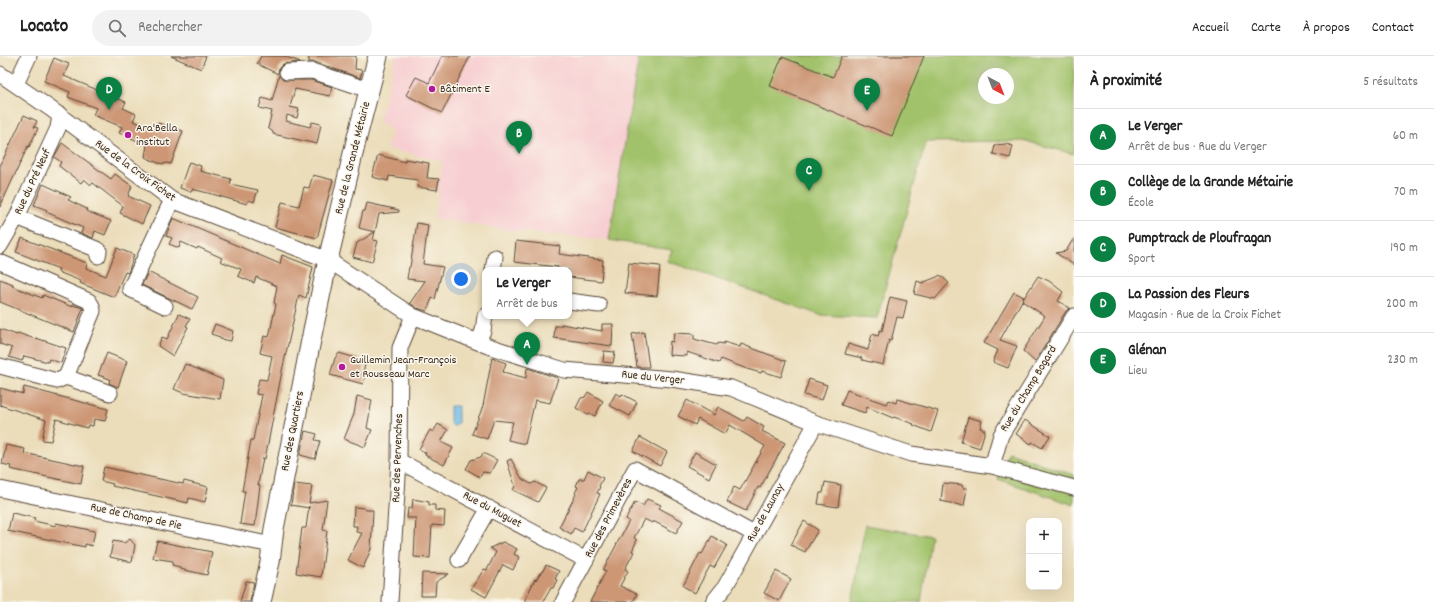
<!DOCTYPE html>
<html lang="fr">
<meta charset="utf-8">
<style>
:root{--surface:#fff;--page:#f2f2f2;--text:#222;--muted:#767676;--line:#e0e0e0;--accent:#0b8043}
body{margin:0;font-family:Dekko,sans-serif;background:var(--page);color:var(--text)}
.controls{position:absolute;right:12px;bottom:12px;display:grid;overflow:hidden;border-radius:8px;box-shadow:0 4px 16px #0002}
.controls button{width:36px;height:36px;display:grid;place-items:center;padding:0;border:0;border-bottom:1px solid var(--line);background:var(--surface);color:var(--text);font:20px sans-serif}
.compass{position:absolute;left:978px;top:12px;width:36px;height:36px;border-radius:50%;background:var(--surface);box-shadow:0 4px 16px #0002;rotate:138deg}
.you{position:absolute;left:461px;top:223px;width:14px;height:14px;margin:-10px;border:3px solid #fff;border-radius:50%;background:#1a73e8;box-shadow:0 0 0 6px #1a73e833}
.badge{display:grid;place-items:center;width:26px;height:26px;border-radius:50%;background:var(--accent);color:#fff;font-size:13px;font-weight:700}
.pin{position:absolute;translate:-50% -33px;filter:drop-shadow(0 1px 2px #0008)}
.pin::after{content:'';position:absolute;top:21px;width:14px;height:12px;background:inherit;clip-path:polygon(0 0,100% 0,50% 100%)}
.popup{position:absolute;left:482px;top:211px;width:90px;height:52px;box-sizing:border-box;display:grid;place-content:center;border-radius:8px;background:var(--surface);filter:drop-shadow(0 1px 3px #0005);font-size:13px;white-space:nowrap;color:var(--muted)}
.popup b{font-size:15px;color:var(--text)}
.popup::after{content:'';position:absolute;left:50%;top:100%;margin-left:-8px;border:8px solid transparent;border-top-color:var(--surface)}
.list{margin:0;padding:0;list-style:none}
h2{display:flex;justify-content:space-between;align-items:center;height:52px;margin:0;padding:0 16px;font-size:17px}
h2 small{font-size:13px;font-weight:400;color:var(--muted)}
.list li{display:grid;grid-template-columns:26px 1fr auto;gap:12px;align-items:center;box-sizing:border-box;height:56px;padding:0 16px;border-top:1px solid var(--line)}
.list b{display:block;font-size:15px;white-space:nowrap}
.list p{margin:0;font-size:13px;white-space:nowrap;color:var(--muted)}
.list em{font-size:13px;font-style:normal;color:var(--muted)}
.icon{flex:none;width:22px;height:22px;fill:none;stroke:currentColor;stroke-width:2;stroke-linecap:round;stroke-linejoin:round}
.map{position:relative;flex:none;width:1074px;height:546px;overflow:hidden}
header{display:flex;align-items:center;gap:24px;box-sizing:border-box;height:56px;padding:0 20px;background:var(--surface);border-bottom:1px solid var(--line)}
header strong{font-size:19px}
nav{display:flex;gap:22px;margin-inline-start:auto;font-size:14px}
.search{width:280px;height:36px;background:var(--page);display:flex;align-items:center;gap:10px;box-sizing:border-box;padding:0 14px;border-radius:22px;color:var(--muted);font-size:15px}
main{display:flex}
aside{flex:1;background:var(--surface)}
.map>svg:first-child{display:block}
</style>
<header>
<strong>Locato</strong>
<div class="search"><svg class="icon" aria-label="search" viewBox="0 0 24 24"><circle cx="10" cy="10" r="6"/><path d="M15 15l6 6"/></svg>Rechercher</div>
<nav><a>Accueil</a><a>Carte</a><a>À propos</a><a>Contact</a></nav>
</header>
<main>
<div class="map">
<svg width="1074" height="546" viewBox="0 0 1074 546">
<rect width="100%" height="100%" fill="#fbf7ec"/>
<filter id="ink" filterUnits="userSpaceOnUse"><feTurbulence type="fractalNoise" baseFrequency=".025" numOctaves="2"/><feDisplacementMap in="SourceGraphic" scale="8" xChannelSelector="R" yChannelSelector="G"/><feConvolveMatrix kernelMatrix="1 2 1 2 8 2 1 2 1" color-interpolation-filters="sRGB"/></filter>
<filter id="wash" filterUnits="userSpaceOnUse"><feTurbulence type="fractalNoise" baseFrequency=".012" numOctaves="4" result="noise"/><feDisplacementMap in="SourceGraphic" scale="16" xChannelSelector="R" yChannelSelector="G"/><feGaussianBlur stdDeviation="0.9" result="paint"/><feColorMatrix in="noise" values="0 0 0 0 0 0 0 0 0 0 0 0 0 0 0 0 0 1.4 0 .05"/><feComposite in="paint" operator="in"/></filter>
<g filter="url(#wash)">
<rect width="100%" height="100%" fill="#ebddba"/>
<!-- built -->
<path fill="#f7cfd2" d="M396,0H639L609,184L507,174L435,162L442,105L387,92L392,74L379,66Z"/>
<!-- green -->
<path fill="#a1c26a" stroke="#6e7644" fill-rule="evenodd" d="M639,0H1074V98L1025,85L926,86L877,262L820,259L667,205L672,194L609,184ZM984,18H1008V42H984Z
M1008,396L1074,419V449L998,423Z
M865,469L931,480L921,546H852Z"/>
<!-- water -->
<path fill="#69b9e4" stroke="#527281" d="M450,350H458V367L455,370H453L450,367Z"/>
<g id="blocks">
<!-- building -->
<path fill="#cd9776" d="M171,0H206L201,13Z
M261,0H284L300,6L283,8L279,12L278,18L257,8Z
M309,0H356L355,13L362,14L360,22L315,6H309Z
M442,0H470L442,57L406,39L416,21L429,27Z
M842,0H924L892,80L770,30L782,1L833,21Z
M54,2L69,8L64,20L126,46L123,52L136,58L133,65L156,74L158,67L183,75L171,108L166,107L165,108L158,107L145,101L147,89L119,77L122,71L93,59L96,52L68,41L70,36L44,25Z
M279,19L283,24H311L332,31L330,40L295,33L290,51L299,53L297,62L287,59L286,65L310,71L312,66L321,68L317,88L273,78V76L268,72L272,55L259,52L262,42L272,45Z
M24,59L37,65L34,71L38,72L29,91L28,90L0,151V110Z
M62,87L111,123L115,118L132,130L128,140L150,150L142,168L120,157L123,150L93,127L91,129L84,123L81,127L59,110L61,106L54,101Z
M1006,88L1013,90L1010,102L993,98L995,89Z
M378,99L405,106V103L429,107L427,122L439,123L437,134L417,131L418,124L389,120L388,125L372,121Z
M189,106L201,110L200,115L231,123L230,128L258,134L254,146L249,144L247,148L212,138L192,133L191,136L180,132Z
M313,119L333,124L317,182L275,171L282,146L299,150L304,131L309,132Z
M43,128L71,141L68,144L87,153L86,155L111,165L105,179L95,175L93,182L81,177L83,172L46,156L47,154L34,149Z
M367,147L399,154V156L379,158L375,176L359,172L363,155H365Z
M173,162L280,208L282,199L313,211L306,242L299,239L282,315L265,403L263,402L258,429H260L255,470L240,468L245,435H242L251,384H253L262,339L256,338L259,323L267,324L272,300L260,297L264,280L269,281L276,248L274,247L277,230L256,221L254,227L238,220L241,213L220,205L222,202L198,191L197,193L181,186L179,192L169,188L172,182L166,180Z
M417,167L428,169L423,208L443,211L435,243L432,242L427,255L417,252L410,247L425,225L407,223L409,211H410Z
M375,176L373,184L378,185L372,206L353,201L357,187Z
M22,182L87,207L86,212L106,220L117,192L134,199L128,217L125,216L114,241L80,227L81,225L58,216L59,213L16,196Z
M1074,182V209L1056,197L1066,195Z
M516,185L560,190L559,198L603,204L601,225L569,221V214H557L558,211L514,206Z
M629,207L660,210L657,240L625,237Z
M148,216L198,241L192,253L142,229Z
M940,219L949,227L935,243L914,238L917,225L922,227L937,221Z
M1038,220L1049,225L1063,236L1058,245L1070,252L1066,255L1035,306L1023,295L1045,260L1022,245Z
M0,223L13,228L12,230L42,242L43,239L72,251L73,249L83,252L74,276L0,246Z
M1014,236L1024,241L1000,284L1017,290L1008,312L993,306L998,294L984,287Z
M890,241L907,245L903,262L897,261L891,285L889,284L883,309L862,304V302L845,298L848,288L868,294L872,278L878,280L880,274L882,275Z
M179,258L190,263L186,270L188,271L173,300L158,290L162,281L167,283Z
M215,268L233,275L231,285L220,283V281L211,278Z
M561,268L602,275V268H613L612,290L554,282L555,270H561Z
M0,273L17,279L18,277L35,283L36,282L66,292L61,307L49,303L48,306L24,300L22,305L9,301L12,292L0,288Z
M644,276L649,311H637L632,278Z
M674,277L694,278V283L716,289L719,287L724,288V286L740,291L741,288L786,305L781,321L762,315L761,317L747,313L721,303L719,307L687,296V300L669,299L670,285L673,286Z
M604,295L615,296L613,307L603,306Z
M107,297L127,305L118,331L109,327L110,323L98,319Z
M339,297L366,305L363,316L366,317L363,328L330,319L335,302Z
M492,302L506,307L503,316L526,322L527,312L558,322L550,347L535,344L525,388L508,384L513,366L494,364L487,383L472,378L483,350Z
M185,308L223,324L220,343L183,337L174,333Z
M809,323L827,329L822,344L804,339Z
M24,331L108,353L105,365L94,363L93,370L88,369L87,372L56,363L51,385L42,384L46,364L0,349V332L23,338Z
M847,334L886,348L888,344L896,347L897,343L938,355L931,376L913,369L914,368L894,361L893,362L867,351L865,357L841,349Z
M588,336L603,345L595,360L589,357L588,359L576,352L581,342L585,341Z
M616,337L621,340L622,338L637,346L630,360L609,349Z
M357,340L372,344L367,372L372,374L365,391L344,383L354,358Z
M687,344L714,359L718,351L744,365L747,361L764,371L762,375L785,387L760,432L758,431L746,455L727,446L734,431L740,434L765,390L730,369L725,378L698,363L695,369L678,360Z
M968,361L982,365L980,372L985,374L980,392L961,386Z
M1025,364L1050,380L1042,392L1032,386L1031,388L1016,378Z
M438,368L448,374L441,386L453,392L444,409L425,399L426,397L419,393L430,374L433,376Z
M305,375L317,378L315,384L320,385L315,403L300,399Z
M640,381L667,396L660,410L633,395Z
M6,389L25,393L24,397L84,410L81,428L10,413L11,410L2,408Z
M695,396L716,408L709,422L687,410Z
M483,397L497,404L490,417L483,416L480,421L466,413L471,404L481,401Z
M511,403L522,423L531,428L535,426L546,432L538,446L513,434L515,430L507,405Z
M104,411L183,428L184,425L208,431L205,446L189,442L188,447L112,430L113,428L101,425Z
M588,414L603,422L599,430L600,431L597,437L600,438L582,476L574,472L571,478L559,471L576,438L575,437L578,431L576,430L579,423H584Z
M825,426L841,429L838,451L818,448L820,437H823Z
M943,427L962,429L963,432H967L964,450L941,445Z
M294,428L312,430L309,447L327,444L323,474L327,475L321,521L296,517L302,472H306L309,450V452L291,449Z
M413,443L429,446V449H435V454L445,455L444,470L432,469L430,502L414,501L416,462H407L408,452H412Z
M647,443L661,449L659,452L683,465L676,477L653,465L652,467L644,463L634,482L637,484L632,495L634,496L625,513L628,515L620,530L637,538L633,546H590L606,515L603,514L629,465L626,463L635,446L643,450Z
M354,451L364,452L366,454H373L371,493L363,512L348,504L362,477L356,476L357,470H353Z
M12,457L35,462L34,465L56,470V467L95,475L92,490L85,488V491L8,475Z
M804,465L818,474L805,496L791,489Z
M712,480L727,489L714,512L710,510L695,537L683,530L700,497L702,498Z
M130,483L135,489L132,506L110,501L113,485L124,487Z
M157,485L212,496L207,519L180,513V511L172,509L173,505L153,502Z
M503,486L517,493L514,498L519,501L513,514L503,509L486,541L471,533L484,513L487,514L496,496L490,492Z
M546,509L559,515L555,523L557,524L553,532H551L543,546H524L535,523L536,524L540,517L541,518Z
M776,515L791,523L779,545L764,537Z
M422,517L449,518L436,526L435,540H421Z
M246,525L254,526L250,546H240Z"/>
</g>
</g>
<g filter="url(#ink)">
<use href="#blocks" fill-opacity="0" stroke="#554535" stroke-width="1"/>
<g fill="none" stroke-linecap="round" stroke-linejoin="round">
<defs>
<path id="minor" d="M287,16L312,15L369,34
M0,18L51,53L172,144L328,204L413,260L488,290L564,314L672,323L731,332L816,367L911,398L992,410L1074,432
M16,28L29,0
M17,161L96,193L99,195L98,200
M0,190L17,161L58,72L60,59
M0,206L89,245L92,250L93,255L66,321L57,325L0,310
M493,214L495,201
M569,245L599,249
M165,250L130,233L172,144
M478,286L483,275L485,260
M66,321L110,337
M399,405L586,504
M992,410L1001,379L1074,260
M0,433L272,489
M459,504L489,452
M390,546L399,405L400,292L413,260
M563,546L635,413L754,478
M713,546L725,531L816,367"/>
<path id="major" d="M261,546L270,506L274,473L313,274L328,204L357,81L378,0"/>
</defs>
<!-- minor casing -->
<use href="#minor" stroke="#554535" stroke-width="17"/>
<!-- major casing -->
<use href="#major" stroke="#554535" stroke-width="21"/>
<!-- minor -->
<use href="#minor" stroke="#fff" stroke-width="15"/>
<!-- major -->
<use href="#major" stroke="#fff" stroke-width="19"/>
</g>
</g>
<!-- markers -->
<g fill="#b5179e" stroke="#fbf7ec" stroke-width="1.5">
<circle cx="432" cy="33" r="4"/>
<circle cx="128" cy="79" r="4"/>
<circle cx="342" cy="311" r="4"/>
</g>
<g text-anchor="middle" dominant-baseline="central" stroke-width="3" stroke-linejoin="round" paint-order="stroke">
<!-- poi labels -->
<g font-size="12" fill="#3b2a1e" stroke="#fbf7ec" text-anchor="start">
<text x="440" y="33">Bâtiment E</text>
<text x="136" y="72">Ara'Bella<tspan x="136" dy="14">institut</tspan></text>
<text x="350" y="304">Guillemin Jean-François<tspan x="350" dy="14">et Rousseau Marc</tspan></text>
</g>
<!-- street labels -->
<g font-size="12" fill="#3b2a1e" stroke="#fbf7ec">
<text transform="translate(353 102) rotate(-76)">Rue de la Grande Métairie</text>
<text transform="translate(135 115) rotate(36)">Rue de la Croix Fichet</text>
<text transform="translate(33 126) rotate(-65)">Rue du Pré Neuf</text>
<text transform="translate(653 322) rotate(6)">Rue du Verger</text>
<text transform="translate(1029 333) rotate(-59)">Rue du Champ Bogard</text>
<text transform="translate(293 375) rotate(-79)">Rue des Quartiers</text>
<text transform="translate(398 402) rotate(-88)">Rue des Pervenches</text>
<text transform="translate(492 454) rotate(28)">Rue du Muguet</text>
<text transform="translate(766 457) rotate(-61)">Rue de Launay</text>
<text transform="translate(136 461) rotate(12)">Rue de Champ de Pie</text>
<text transform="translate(609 462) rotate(-62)">Rue des Primevères</text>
</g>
</g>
</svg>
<div class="controls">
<button>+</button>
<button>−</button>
</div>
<svg class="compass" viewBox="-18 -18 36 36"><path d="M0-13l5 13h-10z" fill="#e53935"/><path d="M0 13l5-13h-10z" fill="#767676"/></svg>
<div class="you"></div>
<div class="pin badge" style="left:527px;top:309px">A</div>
<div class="popup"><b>Le Verger</b>Arrêt de bus</div>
<div class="pin badge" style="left:519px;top:98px">B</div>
<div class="pin badge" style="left:809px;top:135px">C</div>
<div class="pin badge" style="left:109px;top:54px">D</div>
<div class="pin badge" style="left:867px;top:55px">E</div>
</div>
<aside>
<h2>À proximité<small>5 résultats</small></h2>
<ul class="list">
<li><span class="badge">A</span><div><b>Le Verger</b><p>Arrêt de bus · Rue du Verger</p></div><em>60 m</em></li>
<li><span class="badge">B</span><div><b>Collège de la Grande Métairie</b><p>École</p></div><em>70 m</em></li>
<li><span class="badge">C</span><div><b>Pumptrack de Ploufragan</b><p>Sport</p></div><em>190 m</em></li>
<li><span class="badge">D</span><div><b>La Passion des Fleurs</b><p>Magasin · Rue de la Croix Fichet</p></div><em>200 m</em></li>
<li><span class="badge">E</span><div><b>Glénan</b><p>Lieu</p></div><em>230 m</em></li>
</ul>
</aside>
</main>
